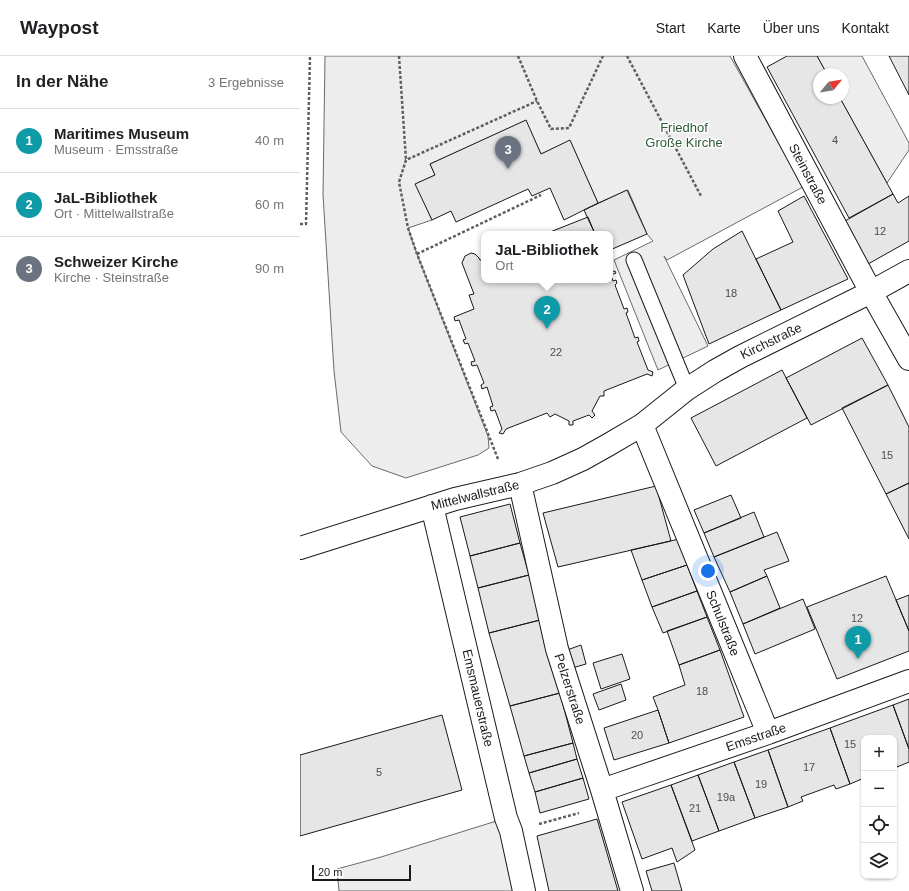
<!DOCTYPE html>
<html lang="de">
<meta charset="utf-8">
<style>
:root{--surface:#fff;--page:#f2f2f2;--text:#202124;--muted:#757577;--line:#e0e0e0;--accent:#c62828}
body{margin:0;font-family:Arial,sans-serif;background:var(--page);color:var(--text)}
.controls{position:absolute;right:12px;bottom:12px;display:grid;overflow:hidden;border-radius:8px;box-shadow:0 1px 3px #0004}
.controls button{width:36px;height:36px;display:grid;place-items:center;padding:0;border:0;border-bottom:1px solid var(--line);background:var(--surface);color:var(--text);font:20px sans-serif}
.compass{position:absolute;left:513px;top:12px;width:36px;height:36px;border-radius:50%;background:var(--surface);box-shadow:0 1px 3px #0004;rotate:60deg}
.scale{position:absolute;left:12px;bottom:10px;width:99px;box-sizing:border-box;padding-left:4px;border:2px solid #1a1a1a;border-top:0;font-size:11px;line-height:14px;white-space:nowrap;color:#1a1a1a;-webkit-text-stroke:3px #fff;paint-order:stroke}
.you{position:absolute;left:408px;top:515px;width:14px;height:14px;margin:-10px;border:3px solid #fff;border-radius:50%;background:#1a73e8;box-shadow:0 0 0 6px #1a73e833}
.badge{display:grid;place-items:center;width:26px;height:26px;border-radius:50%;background:var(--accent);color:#fff;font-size:13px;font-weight:700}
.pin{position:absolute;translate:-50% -33px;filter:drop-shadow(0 1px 2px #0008)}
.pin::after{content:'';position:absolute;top:21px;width:14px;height:12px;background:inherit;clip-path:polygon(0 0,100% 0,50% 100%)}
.popup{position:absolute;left:181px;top:175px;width:132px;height:52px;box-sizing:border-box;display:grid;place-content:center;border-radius:8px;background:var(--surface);filter:drop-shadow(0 1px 3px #0005);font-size:13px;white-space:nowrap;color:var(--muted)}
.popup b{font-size:15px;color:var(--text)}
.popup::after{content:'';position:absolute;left:50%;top:100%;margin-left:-8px;border:8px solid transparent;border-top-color:var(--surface)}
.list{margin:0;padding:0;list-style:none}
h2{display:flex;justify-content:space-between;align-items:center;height:52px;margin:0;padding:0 16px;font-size:17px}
h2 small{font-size:13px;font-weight:400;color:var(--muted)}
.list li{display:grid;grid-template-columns:26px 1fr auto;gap:12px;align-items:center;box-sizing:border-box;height:64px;padding:0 16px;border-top:1px solid var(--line)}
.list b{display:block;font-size:15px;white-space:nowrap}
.list p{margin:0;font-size:13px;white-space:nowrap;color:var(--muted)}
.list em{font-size:13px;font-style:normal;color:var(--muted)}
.icon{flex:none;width:22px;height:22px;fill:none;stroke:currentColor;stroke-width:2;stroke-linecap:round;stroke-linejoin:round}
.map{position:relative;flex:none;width:609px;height:835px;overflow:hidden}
header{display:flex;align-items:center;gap:24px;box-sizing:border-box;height:56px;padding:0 20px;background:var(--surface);border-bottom:1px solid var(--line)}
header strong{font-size:19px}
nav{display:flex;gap:22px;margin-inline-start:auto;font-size:14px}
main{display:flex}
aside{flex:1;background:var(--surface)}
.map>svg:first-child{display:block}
</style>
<header>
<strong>Waypost</strong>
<nav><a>Start</a><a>Karte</a><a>Über uns</a><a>Kontakt</a></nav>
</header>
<main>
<aside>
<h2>In der Nähe<small>3 Ergebnisse</small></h2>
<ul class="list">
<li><span class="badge" style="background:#0f9aa8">1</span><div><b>Maritimes Museum</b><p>Museum · Emsstraße</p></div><em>40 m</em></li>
<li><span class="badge" style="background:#0f9aa8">2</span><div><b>JaL-Bibliothek</b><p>Ort · Mittelwallstraße</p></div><em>60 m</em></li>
<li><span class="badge" style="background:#6b7280">3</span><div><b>Schweizer Kirche</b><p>Kirche · Steinstraße</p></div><em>90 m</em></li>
</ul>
</aside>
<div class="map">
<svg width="609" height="835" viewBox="0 0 609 835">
<rect width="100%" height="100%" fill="#fff"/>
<!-- built -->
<path fill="#ededed" stroke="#6a6a6a" d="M25,0H430L503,131L367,204L364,200L408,290L358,314L314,204L353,185L347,178L328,134L298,147L270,85L241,98L225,65L130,108L135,119L116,128L132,164L108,172L117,198L188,380L189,392L178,399L106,422L72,410L41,376L34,315L23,139Z
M517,0H562L609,87V94L587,127L540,42H543V18H527Z
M206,762L224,835H39L37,813L81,801Z"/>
<!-- building -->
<path fill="#e6e6e6" stroke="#1a1a1a" d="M487,0H517L527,18H519V42H540L593,138L549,162L467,11Z
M589,0H609V39Z
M226,64L241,98L270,84L298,147L264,164L250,132L232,140L228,133L156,166L151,155L132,164L115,128L135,119L130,108Z
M327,134L347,178L310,194V178H295L284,154Z
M593,138L598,147L609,140V185L568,208L545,165Z
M504,140L548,223L481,254L456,203L493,186L478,155Z
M288,161L295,178H245Z
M442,175L481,254L409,288L383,219L413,193Z
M171,197L175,198L179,202L180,204L184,203V224H310V216L315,215L316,217L311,219L313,225L316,224L317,227L315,229L324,253L327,252L328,256L326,257L335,282L338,281L339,285L337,286L348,314L353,316L352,320L347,318L304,335V340H300L292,355L295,359L292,362L289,359L273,365V369H269V365L255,358L250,361L247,357L206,373L203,378L199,377L202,373L195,354L191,355L190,351L193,350L187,331L182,333L181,329L184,327L177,309L172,310L171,306L175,305L168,287L165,288L163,284L166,283L159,264L155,265L154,261L174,253L169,239L174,238L162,207L165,200Z
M562,282L588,329L511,369L486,322Z
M482,314L507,362L416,410L391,362Z
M588,329L609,371V427L586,438L542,352Z
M609,427V483L586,438Z
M356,430L371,485L258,511L243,457Z
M431,439L441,462L404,477L394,454Z
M210,448L220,487L170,500L160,461Z
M454,456L464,481L414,501L404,477Z
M477,476L489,505L464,514L467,520L430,536L414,501Z
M379,483L387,509L342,524L331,494Z
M220,487L229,519L178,532L170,500Z
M387,509L397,535L352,551L342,524Z
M229,519L240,564L189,577L178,532Z
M467,520L480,552L443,568L430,536Z
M586,520L609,575V595L537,623L507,551Z
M397,535L407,561L363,577L352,551Z
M609,539V575L596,544Z
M503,543L515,573L455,598L443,568Z
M407,561L420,594L379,609L367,575Z
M240,564L260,637L210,650L189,577Z
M281,589L286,608L272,612L267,594Z
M420,594L444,661L369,687L358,654L353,641L385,629L379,609Z
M322,598L330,623L301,633L293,607Z
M321,628L326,644L299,654L293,638Z
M260,637L273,687L224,700L210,650Z
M609,643V693L593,649Z
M593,649L609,693V706L597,711L596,707L594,708V682H564V722L550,728L530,672Z
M358,654L369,687L314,704L304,672Z
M142,659L162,734L0,780V699Z
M530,672L550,728L536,733L534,729L501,741L503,745L488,751L468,694Z
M273,687L277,703L229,717L224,700Z
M468,694L488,751L455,762L434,706Z
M277,703L283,722L235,736L229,717Z
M434,706L455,762L419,775L398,719Z
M398,719L419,775L392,785L371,729Z
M283,722L289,743L240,757L235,736Z
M371,729L395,794L377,806L372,792L342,803L322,746Z
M297,763L318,835H249L237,780Z
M374,807L382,835H352L346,815Z"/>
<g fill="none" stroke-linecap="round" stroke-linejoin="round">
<defs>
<path id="service" d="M334,204L387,333"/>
<path id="minor" d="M445,0L571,236L609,303
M342,369L468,677
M220,428L257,593L302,734L332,835
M132,450L206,762L211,775L224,835
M0,492L155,443L220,428L252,417L283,403L308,389L342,369L387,333L415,315L440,301L571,236L609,215
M302,734L468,677L609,625"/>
</defs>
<!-- service casing -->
<use href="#service" stroke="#1a1a1a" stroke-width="17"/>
<!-- minor casing -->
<use href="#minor" stroke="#1a1a1a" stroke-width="24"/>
<!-- path -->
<path stroke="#5f5f5f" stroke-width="2.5" stroke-dasharray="3 2" stroke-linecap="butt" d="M99,0L106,104
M218,0L237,45L251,73L269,72L303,0
M327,0L401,140
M0,168H6L10,0
M117,198L241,139
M198,403L117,198L108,172L99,126L106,104L237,45
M239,768L279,757"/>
<!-- service -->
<use href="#service" stroke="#fff" stroke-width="15"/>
<!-- minor -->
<use href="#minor" stroke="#fff" stroke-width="22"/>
</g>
<g text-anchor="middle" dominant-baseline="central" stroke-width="3" stroke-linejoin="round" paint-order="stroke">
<!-- number labels -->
<g font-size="11" fill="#4d4d4d">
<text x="535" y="84">4</text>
<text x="580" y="175">12</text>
<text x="431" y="237">18</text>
<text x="256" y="296">22</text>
<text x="587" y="399">15</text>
<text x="557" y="562">12</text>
<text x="402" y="635">18</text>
<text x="337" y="679">20</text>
<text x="550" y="688">15</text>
<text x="509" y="711">17</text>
<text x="79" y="716">5</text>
<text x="461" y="728">19</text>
<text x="426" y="741">19a</text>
<text x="395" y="752">21</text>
</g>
<!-- park labels -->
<g font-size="13" fill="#2b5a34" stroke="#fff">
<text x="384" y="71">Friedhof<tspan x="384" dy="15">Große Kirche</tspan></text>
</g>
<!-- street labels -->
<g font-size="13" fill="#1a1a1a" stroke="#fff">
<text transform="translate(508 118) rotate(62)">Steinstraße</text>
<text transform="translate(471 285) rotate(-26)">Kirchstraße</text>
<text transform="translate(175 439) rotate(-14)">Mittelwallstraße</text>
<text transform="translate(423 567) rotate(68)">Schulstraße</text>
<text transform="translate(270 633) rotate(72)">Pelzerstraße</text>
<text transform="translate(178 642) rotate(77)">Emsmauerstraße</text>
<text transform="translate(456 681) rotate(-19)">Emsstraße</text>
</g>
</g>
</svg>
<div class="controls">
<button>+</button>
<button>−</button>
<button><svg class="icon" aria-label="locate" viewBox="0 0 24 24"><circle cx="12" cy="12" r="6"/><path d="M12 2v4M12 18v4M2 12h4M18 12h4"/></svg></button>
<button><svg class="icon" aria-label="layers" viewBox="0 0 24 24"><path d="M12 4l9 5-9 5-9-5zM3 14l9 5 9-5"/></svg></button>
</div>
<svg class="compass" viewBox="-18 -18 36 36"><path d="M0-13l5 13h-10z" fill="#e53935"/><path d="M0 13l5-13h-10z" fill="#757577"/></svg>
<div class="scale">20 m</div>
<div class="you"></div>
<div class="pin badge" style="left:558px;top:603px;background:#0f9aa8">1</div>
<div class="pin badge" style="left:247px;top:273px;background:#0f9aa8">2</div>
<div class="popup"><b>JaL-Bibliothek</b>Ort</div>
<div class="pin badge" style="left:208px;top:113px;background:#6b7280">3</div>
</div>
</main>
